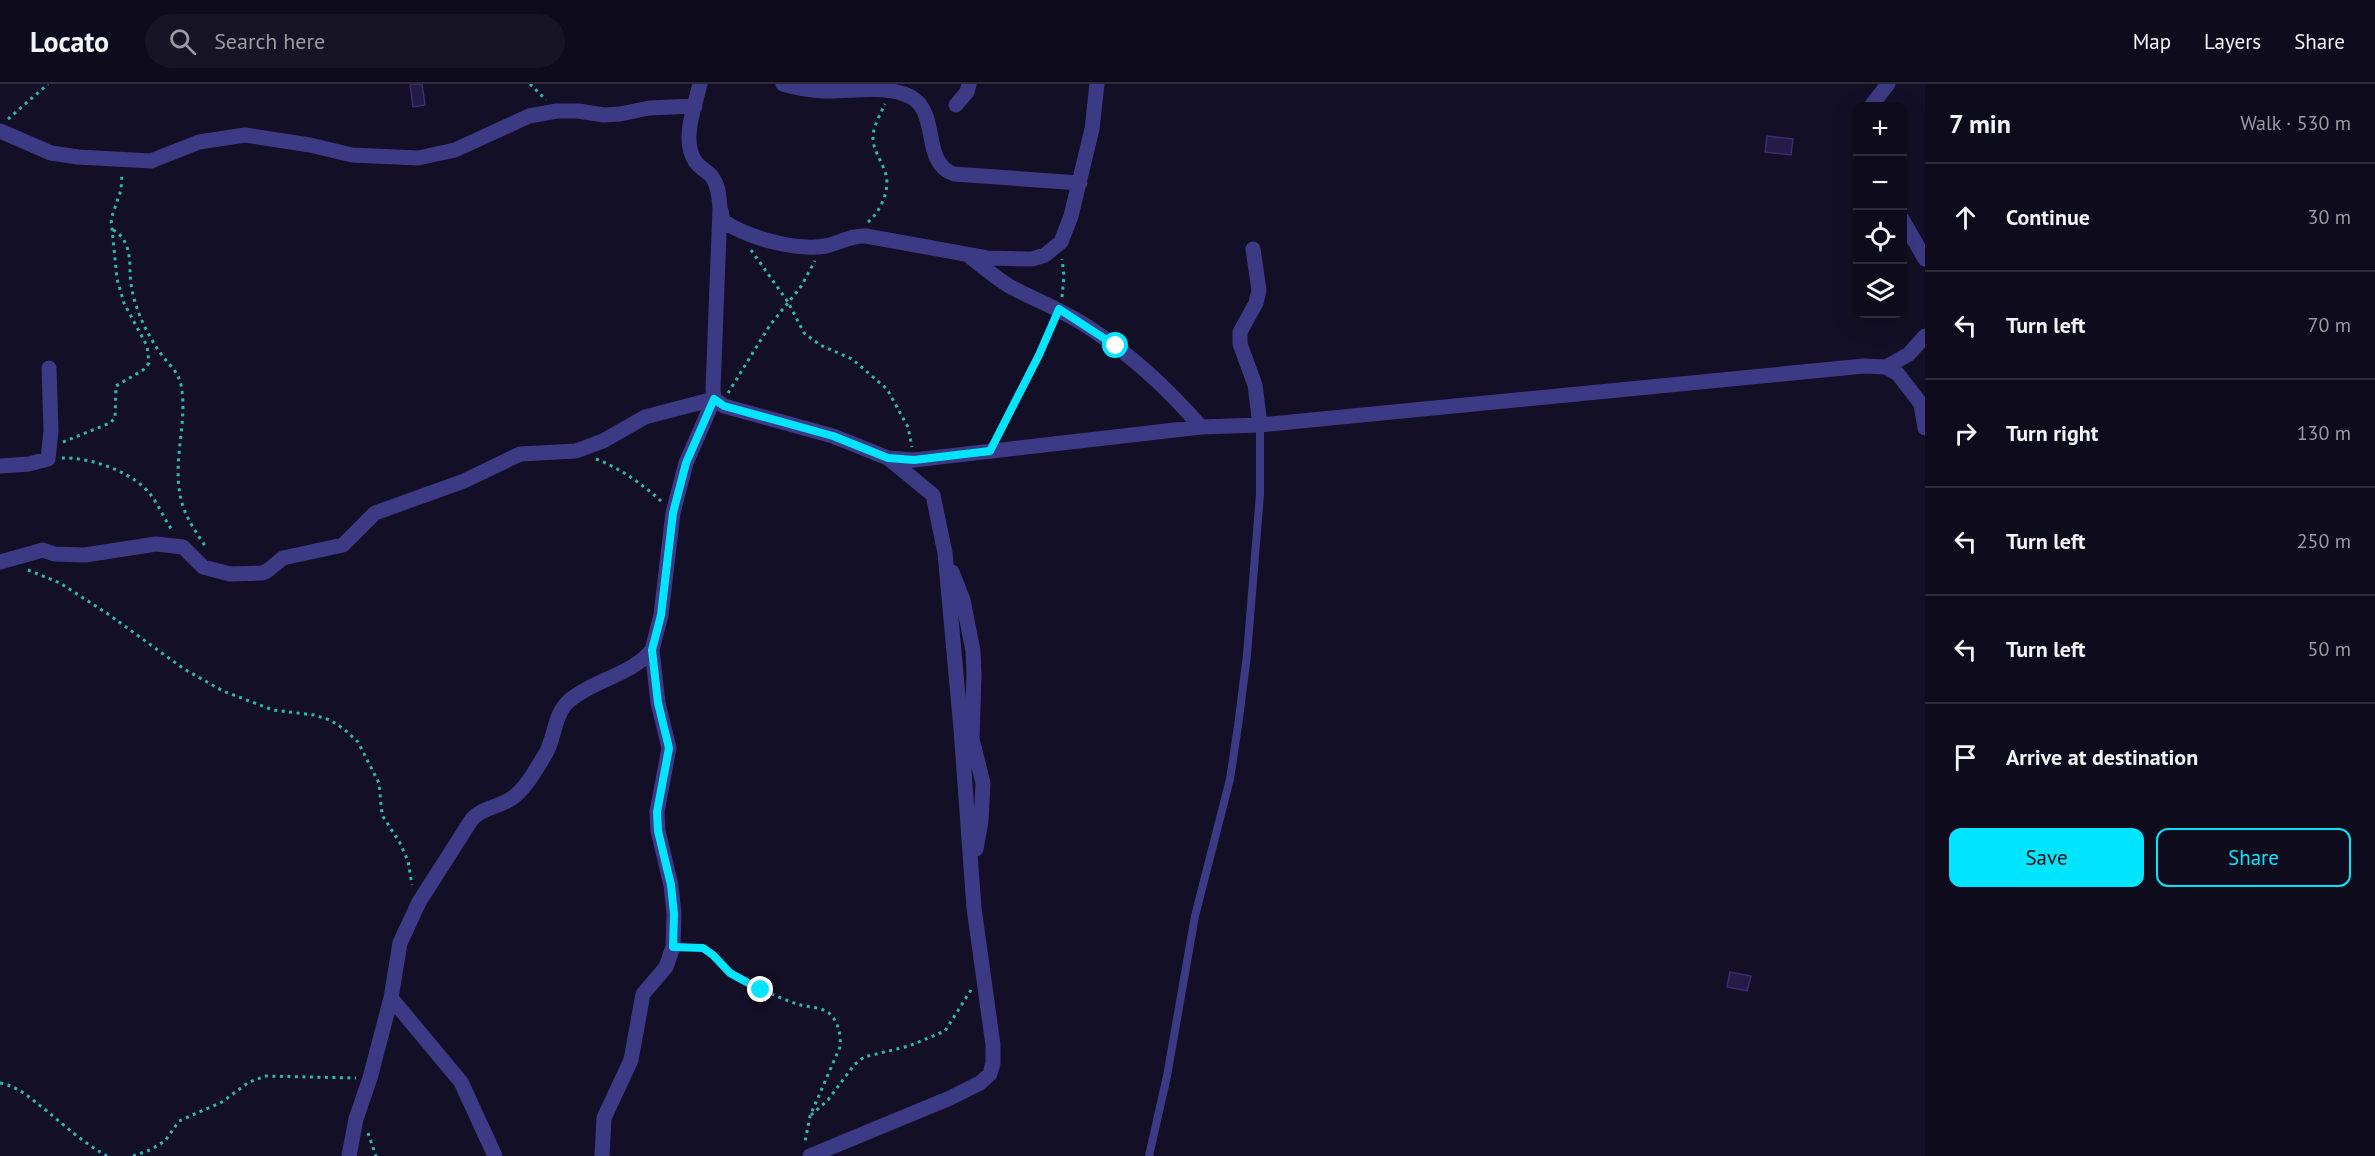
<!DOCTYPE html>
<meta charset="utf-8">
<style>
:root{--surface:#0e0b1c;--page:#171425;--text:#f1f3f6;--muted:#9b9ba3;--line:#2e2b3b;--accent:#00e5ff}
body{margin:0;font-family:"PT Sans",sans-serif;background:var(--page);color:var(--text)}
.controls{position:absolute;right:18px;top:18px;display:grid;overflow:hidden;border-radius:12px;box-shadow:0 6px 24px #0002}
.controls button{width:54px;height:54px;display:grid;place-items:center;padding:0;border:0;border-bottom:2px solid var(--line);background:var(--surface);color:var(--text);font:30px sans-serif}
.stop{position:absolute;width:18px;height:18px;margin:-14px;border:4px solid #00e5ff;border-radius:50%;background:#fff}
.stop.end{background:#00e5ff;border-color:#fff;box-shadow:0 2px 6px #0008}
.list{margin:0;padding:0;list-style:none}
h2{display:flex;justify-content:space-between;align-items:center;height:78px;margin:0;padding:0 24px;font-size:26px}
h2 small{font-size:20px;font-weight:400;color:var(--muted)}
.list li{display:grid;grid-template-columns:39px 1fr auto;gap:18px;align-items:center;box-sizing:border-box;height:108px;padding:0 24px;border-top:2px solid var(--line)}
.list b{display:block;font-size:22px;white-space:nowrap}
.list em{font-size:20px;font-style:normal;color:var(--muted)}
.actions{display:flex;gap:12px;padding:18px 24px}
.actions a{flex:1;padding:14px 0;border:2px solid var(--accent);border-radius:12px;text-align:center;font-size:21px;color:var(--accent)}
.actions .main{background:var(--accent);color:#111}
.icon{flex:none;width:33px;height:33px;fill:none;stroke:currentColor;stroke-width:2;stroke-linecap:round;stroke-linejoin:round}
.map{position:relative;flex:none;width:1925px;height:1072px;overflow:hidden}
header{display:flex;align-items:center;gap:36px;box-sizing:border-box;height:84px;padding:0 30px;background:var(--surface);border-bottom:2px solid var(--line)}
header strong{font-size:28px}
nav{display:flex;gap:33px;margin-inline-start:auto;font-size:21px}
.search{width:420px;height:54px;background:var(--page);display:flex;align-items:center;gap:15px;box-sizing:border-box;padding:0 21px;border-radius:33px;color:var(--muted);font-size:22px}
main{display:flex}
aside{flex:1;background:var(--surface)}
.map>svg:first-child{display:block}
</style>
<header>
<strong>Locato</strong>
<div class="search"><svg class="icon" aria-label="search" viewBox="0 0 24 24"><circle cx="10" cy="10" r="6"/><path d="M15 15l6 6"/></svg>Search here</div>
<nav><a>Map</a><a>Layers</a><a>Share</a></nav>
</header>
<main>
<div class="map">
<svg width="1925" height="1072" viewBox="0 0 1925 1072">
<rect width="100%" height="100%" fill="#130f26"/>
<!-- building -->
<path fill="#241b47" stroke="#3b2d73" stroke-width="1.5" d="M410,0H422L425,21L413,23Z
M1767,52L1793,55L1791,71L1765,68Z
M1730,888L1751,892L1747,907L1727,903Z"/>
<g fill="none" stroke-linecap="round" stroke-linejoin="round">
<!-- path -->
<path stroke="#2fb8b0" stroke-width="3" stroke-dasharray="3 4.5" stroke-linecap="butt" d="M530,0L546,16
M8,35L48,0
M868,138C880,128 890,107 886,91C883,79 874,68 873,56C872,44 880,31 885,20
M113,146C128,154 130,171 130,186C130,215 144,246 161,270C169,281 178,287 181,301C188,337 173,374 180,410C183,430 195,447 206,463
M751,166L788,218L804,249L820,261L852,275L887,305L908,343L912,363
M1062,213L1064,192L1062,175
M728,309L770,241L800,204L815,177
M998,352L1053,239
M63,358L110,339L115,334L116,302L143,286L149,279L147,262L124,219L117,195L111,135L121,106L122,89
M62,374C91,373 137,389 153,414C160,424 165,436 172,446
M596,375C620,384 642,400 661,417
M28,486L60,499L108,530L184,585L223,607L273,626L314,631L330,636L344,645L358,658L379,699L382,731L400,759L408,777L412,801
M688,863C714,863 723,888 745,899C762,906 780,914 797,920C809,924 823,922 832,932C839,941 841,952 840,963L810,1032L805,1058
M0,999C20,1003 31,1015 47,1027C66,1043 85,1060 107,1072
M811,1031L828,1016L854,981L864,973L909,962L945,947L971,906
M368,1049L376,1072
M133,1072L150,1066L165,1057L179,1037L222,1018L249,998L266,992L356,994"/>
<!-- lane -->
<path stroke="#3d3a85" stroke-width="8" d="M1149,1072L1167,992L1195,832L1230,695L1238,642L1247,571L1260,410V341"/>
<!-- street -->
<path stroke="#3d3a85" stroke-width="15" d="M700,0C695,22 681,56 695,77C699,84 708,87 712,93C719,102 719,114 720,124L713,305L714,315L724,322L833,352L888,374L933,411L945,469L961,645L974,824L993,961V979L990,990L980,999L950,1014L810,1072
M783,0C796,4 810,6 824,7C851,8 886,0 911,13C940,29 921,79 954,90L1080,99
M956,21L967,8L969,0
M1871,22L1888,0
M0,47L51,69L78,73L151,77L199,58L245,51L310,61L352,71L418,74L455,66L529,32L557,27H578L604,31L620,30L649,24L695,22
M721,127L723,137C748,154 796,167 826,162C840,159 851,151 866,152L987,174L1032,175L1045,171L1061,158L1071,132L1092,45L1097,0
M1902,135L1925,175
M1253,165L1259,206L1256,219L1240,248V260L1255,301L1260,341
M969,172C982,182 995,193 1009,202C1037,217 1065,227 1091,245C1133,272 1168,305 1201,343
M1886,283L1909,270L1925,252
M888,374L914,376L1201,343L1260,341L1864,282L1886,283L1898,290L1921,320L1925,344
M0,382L29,380L48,375L51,347L49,284
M0,478L43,466L54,470L85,471L156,460L183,463L203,483L230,490L262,489L267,487L283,474L343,461L375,429L464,397L520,370L576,367L603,357L645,333L714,315
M952,488L963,516L973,567L974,590L972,655L983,699L981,737L976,765
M391,914L461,998L495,1072
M349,1072L356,1035L370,994L391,914L400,859L419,818L472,735C482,724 497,723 509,716C524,708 537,684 546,669C555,653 554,629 570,616C595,595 630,592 652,566
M602,1072L604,1034L631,976L643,910L666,883L673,863L674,830L671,801L658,747L657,728L669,664L658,619L652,566L661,531L673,429L686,379L714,315"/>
</g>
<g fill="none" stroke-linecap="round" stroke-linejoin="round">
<!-- route -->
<path stroke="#00e5ff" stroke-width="8" d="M761,906L730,889L713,871L703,864L673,863L674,830L671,801L658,747L657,728L669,664L658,619L652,566L661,531L673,429L686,379L714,315L724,322L833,352L888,374L914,376L990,367L1039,271L1059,225L1116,262"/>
</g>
</svg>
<div class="controls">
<button>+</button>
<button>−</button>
<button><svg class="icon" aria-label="locate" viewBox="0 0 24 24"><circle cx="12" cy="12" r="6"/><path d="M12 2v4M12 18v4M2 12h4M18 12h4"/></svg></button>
<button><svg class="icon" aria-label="layers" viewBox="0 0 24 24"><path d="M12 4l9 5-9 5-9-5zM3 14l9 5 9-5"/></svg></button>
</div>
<div class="stop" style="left:1116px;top:262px"></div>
<div class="stop end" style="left:761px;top:906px"></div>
</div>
<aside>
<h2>7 min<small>Walk · 530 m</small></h2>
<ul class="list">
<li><svg class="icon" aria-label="ahead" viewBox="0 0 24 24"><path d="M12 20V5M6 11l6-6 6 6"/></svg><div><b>Continue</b></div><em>30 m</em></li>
<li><svg class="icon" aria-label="left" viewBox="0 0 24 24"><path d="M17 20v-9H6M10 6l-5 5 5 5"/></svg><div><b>Turn left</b></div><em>70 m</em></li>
<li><svg class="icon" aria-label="right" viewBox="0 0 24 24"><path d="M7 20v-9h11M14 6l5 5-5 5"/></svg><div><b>Turn right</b></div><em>130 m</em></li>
<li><svg class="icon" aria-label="left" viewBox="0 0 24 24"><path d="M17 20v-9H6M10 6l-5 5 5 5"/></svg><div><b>Turn left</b></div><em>250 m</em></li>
<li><svg class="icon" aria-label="left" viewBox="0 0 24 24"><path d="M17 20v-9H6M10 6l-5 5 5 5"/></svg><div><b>Turn left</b></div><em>50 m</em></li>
<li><svg class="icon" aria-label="arrive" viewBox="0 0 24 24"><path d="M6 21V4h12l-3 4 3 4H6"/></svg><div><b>Arrive at destination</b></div></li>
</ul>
<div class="actions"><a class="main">Save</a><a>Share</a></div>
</aside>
</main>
